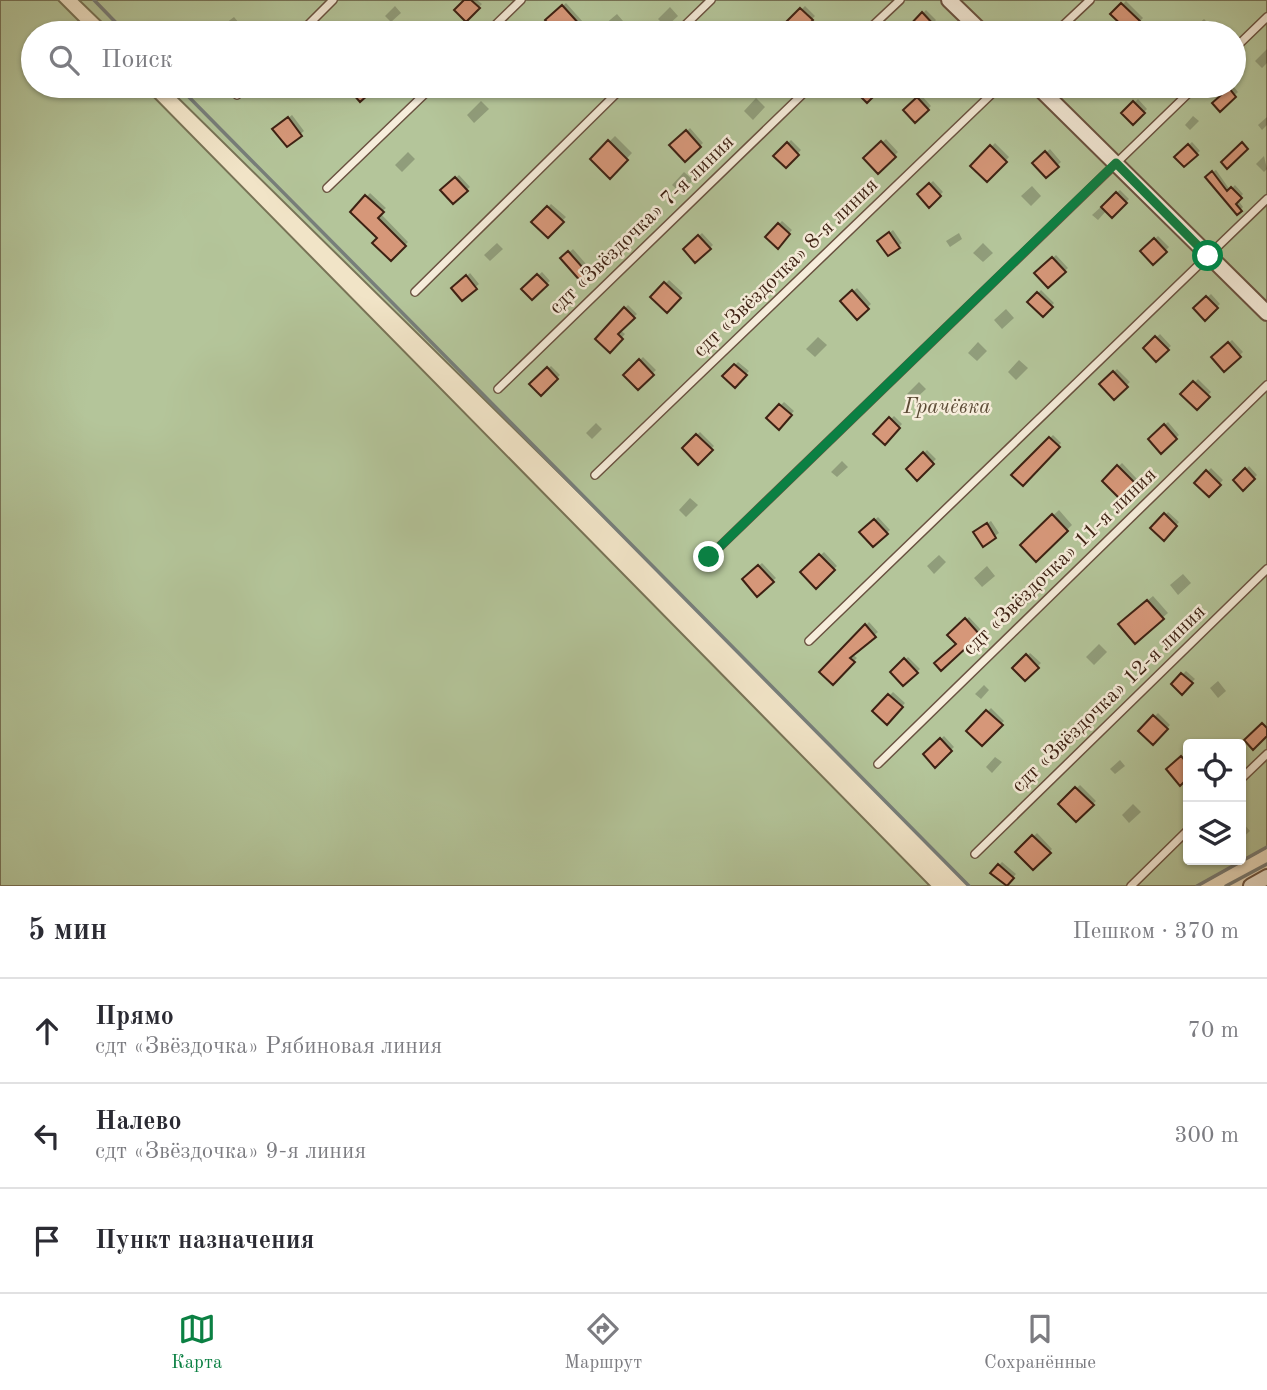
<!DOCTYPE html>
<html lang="ru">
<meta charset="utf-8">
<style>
:root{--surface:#fff;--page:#f2f2f3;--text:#2b2b33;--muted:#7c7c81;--line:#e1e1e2;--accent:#0b8043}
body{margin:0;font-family:"Old Standard TT",serif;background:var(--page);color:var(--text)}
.controls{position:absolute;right:21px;bottom:21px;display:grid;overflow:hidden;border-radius:7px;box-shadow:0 2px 5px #0004}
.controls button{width:63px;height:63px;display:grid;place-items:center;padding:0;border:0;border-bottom:2px solid var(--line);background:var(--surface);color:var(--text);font:35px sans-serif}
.stop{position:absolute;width:21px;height:21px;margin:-16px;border:5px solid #0b8043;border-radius:50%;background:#fff}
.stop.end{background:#0b8043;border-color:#fff;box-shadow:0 2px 7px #0008}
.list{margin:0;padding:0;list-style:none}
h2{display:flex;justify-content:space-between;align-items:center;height:91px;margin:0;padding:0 28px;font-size:30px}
h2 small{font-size:23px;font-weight:400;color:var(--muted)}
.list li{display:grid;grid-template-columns:46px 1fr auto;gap:21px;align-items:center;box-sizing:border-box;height:105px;padding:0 28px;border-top:2px solid var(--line)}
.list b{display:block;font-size:26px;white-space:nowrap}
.list p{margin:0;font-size:23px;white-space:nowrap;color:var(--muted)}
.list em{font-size:23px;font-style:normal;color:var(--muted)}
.icon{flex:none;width:38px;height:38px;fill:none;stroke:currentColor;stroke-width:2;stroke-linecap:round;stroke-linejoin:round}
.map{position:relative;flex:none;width:1267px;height:886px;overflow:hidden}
.search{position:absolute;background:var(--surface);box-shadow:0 2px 5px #0004;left:21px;right:21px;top:21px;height:77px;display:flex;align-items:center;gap:18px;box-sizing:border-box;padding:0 24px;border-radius:38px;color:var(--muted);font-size:26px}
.sheet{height:406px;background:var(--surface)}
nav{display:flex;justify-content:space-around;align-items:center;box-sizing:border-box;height:98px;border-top:2px solid var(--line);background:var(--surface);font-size:19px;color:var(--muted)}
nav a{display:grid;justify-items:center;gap:4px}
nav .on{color:var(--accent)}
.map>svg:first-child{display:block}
</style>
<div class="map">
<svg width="1267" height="886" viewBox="0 0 1267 886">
<rect width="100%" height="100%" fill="#f1e4c7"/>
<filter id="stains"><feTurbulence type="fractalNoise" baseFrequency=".00286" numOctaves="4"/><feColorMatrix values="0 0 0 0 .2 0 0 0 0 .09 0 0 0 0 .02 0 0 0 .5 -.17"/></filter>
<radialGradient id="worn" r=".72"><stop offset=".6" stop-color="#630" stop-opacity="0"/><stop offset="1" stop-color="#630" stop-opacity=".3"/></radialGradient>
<!-- green -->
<path fill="#b4c59a" stroke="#787356" stroke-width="2" fill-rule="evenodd" d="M0,0H58L91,33H33V86H143L930,886H0Z
M79,0H1267V847L1197,886H969L616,529L166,86H1234V33H113ZM1188,744H1241V860H1188Z"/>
<!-- shadow -->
<path fill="#0003" d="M466,0H477L482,4L466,20Z
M1126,1L1143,18L1130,31L1113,14Z
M566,3L583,22L570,33H560L548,20Z
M395,6L401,13L391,22L385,16Z
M805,6L815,16L798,33H794L786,25Z
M670,7L678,16L666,27L658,19Z
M926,10L936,20L924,33H919L911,26Z
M617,14L623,21L609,32L604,25Z
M234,17L244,29L240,33H213Z
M1204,19L1210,25L1202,33H1189Z
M1267,49V63L1262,68L1255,61Z
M942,86H961L951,95Z
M1233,86L1238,92L1220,109L1215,104Z
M921,95L931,106L916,121L905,110Z
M756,98L765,107L753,120L744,111Z
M1138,99L1147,109L1133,123L1124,113Z
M481,101L489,109L474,123L467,115Z
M292,115L304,131L287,145L278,126Z
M1193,116L1199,121L1190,130L1185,125Z
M1267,117V125L1262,130L1258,125Z
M690,128L703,143L685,159L672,145Z
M615,136L632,153L610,176L592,159Z
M886,139L898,152L878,172L865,158Z
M791,140L801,150L786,166L776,156Z
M1192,142L1200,151L1184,165L1176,157Z
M995,143L1009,157L987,180L973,166Z
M1050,149L1061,162L1046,176L1035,163Z
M408,152L415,159L402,172L395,165Z
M1264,156L1267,169L1264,172L1256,164Z
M1216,170L1230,190L1235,185L1243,194L1238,200L1243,207L1237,213L1210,174Z
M684,172L693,180L681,193L672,185Z
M459,175L470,187L453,202L443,190Z
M933,181L943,192L929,205L919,194Z
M1032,186L1041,196L1031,206L1021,196Z
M1120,190L1129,199L1112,216L1107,210L1098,220L1092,215Z
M370,193L386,208L380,213L408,242L391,259L380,238L352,212Z
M551,204L566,217L548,235L534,222Z
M782,221L792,230L778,246L767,237Z
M893,230L902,243L888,253L883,238Z
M702,233L713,245L695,261L685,249Z
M959,233L962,239L950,247L946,241Z
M1158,236L1169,247L1153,263L1142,251Z
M497,243L503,249L490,261L484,255Z
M983,243L993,253L983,262L973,253Z
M573,249L593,272L583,281L563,258Z
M1056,255L1068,268L1048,286L1037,273Z
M542,272L550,281L532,298L523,289Z
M470,273L479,284L463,298L454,288Z
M669,280L683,293L667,310L652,297Z
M857,288L871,304L857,317L843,301Z
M1041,290L1054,303L1043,315L1030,302Z
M1211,294L1220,304L1205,318L1196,308Z
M628,305L637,314L620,330L625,334L610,351L597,338Z
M1006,309L1014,318L1002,329L994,320Z
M1160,334L1171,346L1156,360L1145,348Z
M818,337L827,345L815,357L806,349Z
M1232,340L1243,352L1224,369L1214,357Z
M978,342L987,351L977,361L968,353Z
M643,357L656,370L638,388L625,375Z
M1019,360L1028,368L1016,380L1008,372Z
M738,362L749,371L735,386L725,376Z
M551,366L560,375L541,393L532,384Z
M1117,369L1130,382L1114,397L1101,384Z
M1198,379L1211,392L1197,408L1183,394Z
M919,382L926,389L913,401L907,394Z
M784,402L794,411L779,428L768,418Z
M894,416L902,424L885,442L876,434Z
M1168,422L1179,435L1161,451L1150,439Z
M596,423L602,429L592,439L586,433Z
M700,432L714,446L698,462L684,448Z
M1053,435L1061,443L1023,484L1013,475Z
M927,450L936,459L917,478L908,469Z
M842,461L848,467L837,477L831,472Z
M1122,463L1137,479L1119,496L1104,481Z
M1249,466L1257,475L1243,489L1235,480Z
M1211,468L1223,480L1209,495L1197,483Z
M690,498L698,505L686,517L679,510Z
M1059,510L1072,525L1036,560L1022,545Z
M1168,512L1179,522L1164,538L1152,528Z
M878,517L890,530L873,545L862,532Z
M991,521L999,533L983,544L979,529Z
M824,552L837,566L816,586L803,572Z
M939,555L946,562L934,574L927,566Z
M762,563L776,578L758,594L744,579Z
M987,566L995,576L982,587L974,578Z
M1183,574L1191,583L1178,595L1170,585Z
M1153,596L1168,613L1162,618L1126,619Z
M969,617L982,631L941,668L958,644L950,635Z
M869,622L878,632L852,654L857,658L833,683L821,672Z
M1099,644L1107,652L1094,665L1086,657Z
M1030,653L1041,663L1025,679L1015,668Z
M908,657L920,669L904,684L892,672Z
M1186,671L1195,679L1182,692L1173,684Z
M1218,681L1226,691L1218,698L1210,688Z
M984,685L989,690L981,699L975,694Z
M893,692L905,703L887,723L874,711Z
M991,708L1004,721L982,744L969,731Z
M1158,713L1170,725L1153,743L1140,731Z
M944,736L954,747L935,765L925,754Z
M1186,754L1188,776L1180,783L1168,770Z
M995,757L1002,762L992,773L986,767Z
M1120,760L1125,766L1115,774L1110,769Z
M1080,785L1096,801L1076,820L1060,804Z
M1133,804L1141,812L1129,823L1122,815Z
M1241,821L1250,831L1241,839Z
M1037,833L1052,849L1033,868L1018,852Z
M1002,862L1016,874L1006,885L992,872Z"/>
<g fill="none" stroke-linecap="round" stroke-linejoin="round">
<!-- stream -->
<path stroke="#777e7a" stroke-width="3.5" d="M94,0L126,33
M178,86L969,886
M1197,886L1267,847
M1226,886L1267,864"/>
</g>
<!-- building -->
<path fill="#d69779" stroke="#3d2113" stroke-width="2" d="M464,0H471L480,8L466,22L454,10Z
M1121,3L1141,22L1130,33L1110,14Z
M562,5L581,26L573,33H557L545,20Z
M800,8L813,20L800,33H792L783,25Z
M922,12L934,25L926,33H917L909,26Z
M346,86H378L360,102Z
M850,86H884L867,103Z
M1229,88L1236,97L1220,112L1212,103Z
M917,97L929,110L915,123L903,110Z
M1133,101L1145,113L1133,125L1121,113Z
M288,117L302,136L287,147L272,129Z
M686,130L701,147L685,162L669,145Z
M608,140L628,160L610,179L590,159Z
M881,141L896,157L878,174L863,158Z
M787,142L799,155L786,168L773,156Z
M1242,142L1248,149L1227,169L1221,162Z
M1188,144L1198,155L1184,167L1174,157Z
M990,145L1007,162L987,182L970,166Z
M1045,151L1059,167L1046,178L1032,163Z
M1212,171L1227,191L1231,187L1242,198L1236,204L1242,211L1237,215L1205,177Z
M455,177L468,191L453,204L440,190Z
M929,183L941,196L929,208L917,194Z
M1116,192L1127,203L1112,218L1101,207Z
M365,195L384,212L378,218L406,246L391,261L372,243L377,238L350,212Z
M547,206L564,222L548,238L531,222Z
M778,223L790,234L778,249L765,237Z
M889,232L900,248L888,256L877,241Z
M698,235L711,249L695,263L683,249Z
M1154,238L1167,252L1153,265L1140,251Z
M568,251L591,277L583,284L560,258Z
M1052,257L1066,272L1048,288L1034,273Z
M537,274L548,285L532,300L521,289Z
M466,275L477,289L462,301L451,288Z
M664,282L681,298L667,313L650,297Z
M852,290L869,309L857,320L840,301Z
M1037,292L1053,307L1043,317L1027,302Z
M1206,296L1218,308L1205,321L1193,308Z
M624,307L635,318L618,334L623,339L610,353L595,339Z
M1155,336L1169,350L1156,362L1143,348Z
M1228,342L1241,357L1224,372L1211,357Z
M639,359L654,375L638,390L623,375Z
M734,364L747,375L735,388L722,376Z
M547,367L558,379L541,396L529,384Z
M1113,371L1128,387L1114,400L1099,384Z
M1193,381L1210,397L1197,410L1180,394Z
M779,404L792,415L779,430L766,418Z
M889,417L900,428L885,445L873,434Z
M1164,424L1177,439L1161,454L1148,439Z
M696,434L713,450L698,465L682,448Z
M1049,437L1060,447L1023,486L1011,475Z
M923,452L934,464L917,481L906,469Z
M1117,465L1135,483L1119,498L1102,481Z
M1245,468L1255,479L1243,491L1233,480Z
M1206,470L1221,485L1209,497L1194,483Z
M1164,513L1177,526L1164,541L1150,528Z
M1052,514L1068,531L1036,562L1020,545Z
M874,519L888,534L873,547L859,532Z
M987,523L996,538L983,547L973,532Z
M819,554L835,570L816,589L800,572Z
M758,565L774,582L757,597L742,579Z
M1147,600L1164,619L1135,644L1118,624Z
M965,618L980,635L941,671L934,663L956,644L947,635Z
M865,624L876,637L850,658L855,662L833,685L819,672Z
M1026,654L1039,668L1025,681L1012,668Z
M904,658L918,673L903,686L890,672Z
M1181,673L1193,683L1182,695L1171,684Z
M888,694L903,707L887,725L872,711Z
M986,710L1003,725L982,746L966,731Z
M1153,715L1168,729L1153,745L1138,731Z
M1262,723L1267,728V736L1253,750L1244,740Z
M940,738L952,751L935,768L923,754Z
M1181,756L1188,764V778L1180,786L1166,769Z
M1075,787L1094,805L1076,822L1058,804Z
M1032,835L1051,853L1033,870L1015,852Z
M998,864L1014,878L1007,886L990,873Z"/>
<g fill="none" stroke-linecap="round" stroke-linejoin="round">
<defs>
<path id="service" d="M300,33L333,0
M487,33L521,0
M677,33L711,0
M865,33L900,0
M1055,33L1090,0
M1234,49L1267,17
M237,95L246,86
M327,188L433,86
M415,292L624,86
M498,389L811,86
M595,475L1000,86
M709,557L1196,86
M809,641L1267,199
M878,764L1267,385
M1241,779L1267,754
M975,854L1267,569
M1131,886L1188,830"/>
<path id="minor" d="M949,0L983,33
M1037,86L1267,313
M1251,886L1267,877"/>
</defs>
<!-- service casing -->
<use href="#service" stroke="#6a5240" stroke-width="10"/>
<!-- minor casing -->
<use href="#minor" stroke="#6a5240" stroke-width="18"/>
<!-- service -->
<use href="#service" stroke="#f6eddb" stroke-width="7"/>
<!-- minor -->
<use href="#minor" stroke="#f6eddb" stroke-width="14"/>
</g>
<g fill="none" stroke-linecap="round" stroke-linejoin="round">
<!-- route -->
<path stroke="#0b8043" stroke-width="9" d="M709,557L1116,163L1208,256"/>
</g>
<g text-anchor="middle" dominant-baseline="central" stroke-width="5" stroke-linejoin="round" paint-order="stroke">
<!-- street labels -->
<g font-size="21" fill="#3d2113" stroke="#f6eddb">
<text transform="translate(642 225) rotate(-44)">сдт «Звёздочка» 7-я линия</text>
<text transform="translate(786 268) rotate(-44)">сдт «Звёздочка» 8-я линия</text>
<text transform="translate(1060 562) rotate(-44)">сдт «Звёздочка» 11-я линия</text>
<text transform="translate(1109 699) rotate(-44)">сдт «Звёздочка» 12-я линия</text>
</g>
<!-- park labels -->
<g font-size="21" font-style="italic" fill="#5b4a35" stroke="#f6eddb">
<text x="947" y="407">Грачёвка</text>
</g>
</g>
<rect width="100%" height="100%" filter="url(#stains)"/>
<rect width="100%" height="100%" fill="url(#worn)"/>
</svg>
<div class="controls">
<button><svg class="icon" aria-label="locate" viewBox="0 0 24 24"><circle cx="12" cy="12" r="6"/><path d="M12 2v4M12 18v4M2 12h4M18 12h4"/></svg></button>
<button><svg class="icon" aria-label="layers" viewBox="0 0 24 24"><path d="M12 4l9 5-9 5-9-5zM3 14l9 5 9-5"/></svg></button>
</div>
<div class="stop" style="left:1208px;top:256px"></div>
<div class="stop end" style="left:709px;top:557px"></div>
<div class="search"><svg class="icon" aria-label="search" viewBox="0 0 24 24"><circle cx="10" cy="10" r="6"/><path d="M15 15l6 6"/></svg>Поиск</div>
</div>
<section class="sheet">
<h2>5 мин<small>Пешком · 370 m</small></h2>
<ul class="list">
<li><svg class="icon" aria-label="ahead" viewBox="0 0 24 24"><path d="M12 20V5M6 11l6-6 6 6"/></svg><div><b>Прямо</b><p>сдт «Звёздочка» Рябиновая линия</p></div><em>70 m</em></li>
<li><svg class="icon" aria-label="left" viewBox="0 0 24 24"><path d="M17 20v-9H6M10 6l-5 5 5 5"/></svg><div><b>Налево</b><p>сдт «Звёздочка» 9-я линия</p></div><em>300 m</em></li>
<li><svg class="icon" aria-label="arrive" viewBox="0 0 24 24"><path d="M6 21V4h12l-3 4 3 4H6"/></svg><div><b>Пункт назначения</b></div></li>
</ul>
</section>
<nav>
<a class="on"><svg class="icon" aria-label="map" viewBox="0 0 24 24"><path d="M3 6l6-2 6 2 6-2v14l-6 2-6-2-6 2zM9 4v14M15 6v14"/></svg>Карта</a>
<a><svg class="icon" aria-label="directions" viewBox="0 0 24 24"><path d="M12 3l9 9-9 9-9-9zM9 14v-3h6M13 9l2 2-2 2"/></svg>Маршрут</a>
<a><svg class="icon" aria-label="saved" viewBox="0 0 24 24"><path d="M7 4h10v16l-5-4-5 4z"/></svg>Сохранённые</a>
</nav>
